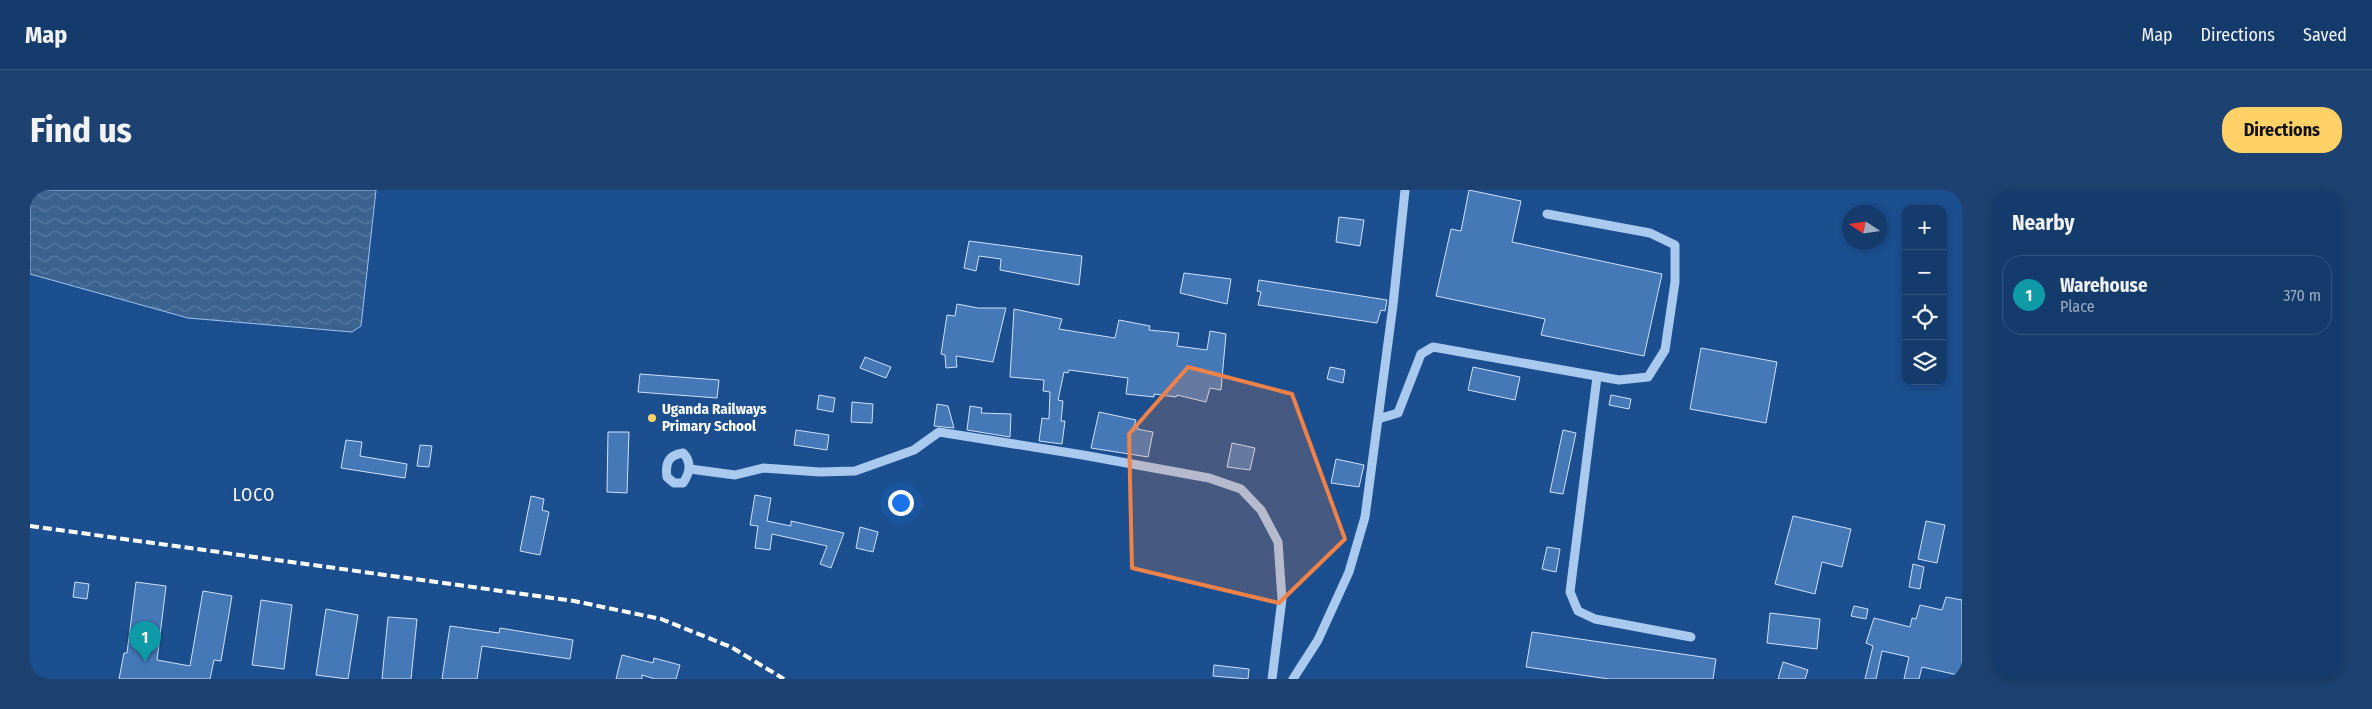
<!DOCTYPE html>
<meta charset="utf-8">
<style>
:root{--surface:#143b6b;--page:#1d4271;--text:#f1f3f6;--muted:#9dadc1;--line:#33557e;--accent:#ffd166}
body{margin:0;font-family:"Fira Sans Condensed",sans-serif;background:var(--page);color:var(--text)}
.controls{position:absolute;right:15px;top:15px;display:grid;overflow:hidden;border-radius:10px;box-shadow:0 2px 8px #0003}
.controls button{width:45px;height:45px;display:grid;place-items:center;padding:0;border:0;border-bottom:1px solid var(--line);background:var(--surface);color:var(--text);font:25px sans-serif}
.compass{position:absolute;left:1812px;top:15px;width:45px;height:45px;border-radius:50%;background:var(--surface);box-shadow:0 2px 8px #0003;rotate:282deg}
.you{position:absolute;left:870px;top:312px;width:18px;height:18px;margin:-12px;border:4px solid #fff;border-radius:50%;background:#1a73e8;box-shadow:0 0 0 8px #1a73e833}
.badge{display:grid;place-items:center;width:32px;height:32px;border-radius:50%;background:var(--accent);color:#fff;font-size:16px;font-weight:700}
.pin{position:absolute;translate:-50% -41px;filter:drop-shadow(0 1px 2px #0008)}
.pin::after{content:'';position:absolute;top:26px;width:18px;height:15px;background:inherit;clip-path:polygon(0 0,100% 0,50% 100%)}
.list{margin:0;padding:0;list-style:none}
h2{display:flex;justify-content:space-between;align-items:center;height:65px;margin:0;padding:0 20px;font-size:21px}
h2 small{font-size:16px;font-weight:400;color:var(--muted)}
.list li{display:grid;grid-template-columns:32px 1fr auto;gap:15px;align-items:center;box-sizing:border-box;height:80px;margin:0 10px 10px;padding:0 10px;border:1px solid var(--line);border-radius:20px}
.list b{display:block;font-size:19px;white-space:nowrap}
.list p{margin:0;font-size:16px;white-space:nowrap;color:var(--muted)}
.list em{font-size:16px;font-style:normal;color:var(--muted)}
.icon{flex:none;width:28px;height:28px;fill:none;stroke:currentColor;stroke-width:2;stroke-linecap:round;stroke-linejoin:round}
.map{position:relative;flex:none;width:1932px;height:489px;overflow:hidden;border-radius:20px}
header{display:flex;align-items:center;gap:30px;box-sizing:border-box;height:70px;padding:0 25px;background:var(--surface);border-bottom:1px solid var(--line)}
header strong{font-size:24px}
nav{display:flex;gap:28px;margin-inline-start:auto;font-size:18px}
.intro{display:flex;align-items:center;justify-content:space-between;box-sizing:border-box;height:120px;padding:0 30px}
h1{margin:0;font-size:35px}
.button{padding:12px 22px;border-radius:20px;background:var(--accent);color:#111;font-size:18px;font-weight:700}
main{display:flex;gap:30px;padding:0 30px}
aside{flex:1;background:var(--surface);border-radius:20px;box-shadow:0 2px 8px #0003}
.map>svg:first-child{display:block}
</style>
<header>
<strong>Map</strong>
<nav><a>Map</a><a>Directions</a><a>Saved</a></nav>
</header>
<div class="intro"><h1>Find us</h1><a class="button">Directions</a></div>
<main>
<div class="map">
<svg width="1932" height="489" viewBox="0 0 1932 489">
<defs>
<pattern id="water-waves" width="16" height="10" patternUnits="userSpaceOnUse" patternTransform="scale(1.25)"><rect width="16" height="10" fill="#3c6290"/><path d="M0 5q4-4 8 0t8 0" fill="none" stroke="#597aa1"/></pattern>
</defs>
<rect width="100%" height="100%" fill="#1b4f8f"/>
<!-- water -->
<path fill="url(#water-waves)" stroke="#9cc4f0" d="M0,0H346L331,136L322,142L158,128L0,84Z"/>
<!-- building -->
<path fill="#4478b7" stroke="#cfe3fa" d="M1439,0L1491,11L1482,52L1632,84L1614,166L1511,145L1515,129L1406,106L1421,39L1431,41Z
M1309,27L1334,30L1330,56L1306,52Z
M939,51L1052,66L1049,95L970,80L971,69L949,66L946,81L934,78Z
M1154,83L1201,89L1197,114L1150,103Z
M1229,90L1357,110L1355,121L1351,120L1347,133L1228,115L1231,102L1227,101Z
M927,114L948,118H976L963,172L926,166L927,177L916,178L915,165L911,164L917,125L925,126Z
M984,119L1032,129L1029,139L1085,148L1089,130L1120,136L1119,140L1149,143L1147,156L1177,160L1180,141L1196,144L1191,200L1180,198L1176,212L1147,205L1146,207L1124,204V207L1096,204L1098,188L1039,180L1038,183L1034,182L1028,210L1033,211L1031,231H1035L1032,254L1009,251L1012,228L1019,229L1020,202L1013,201L1014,190L980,187Z
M1671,158L1747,172L1736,233L1660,219Z
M835,167L861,177L856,188L830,178Z
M1300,177L1315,180L1313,193L1297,189Z
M1443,177L1490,187L1485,210L1438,200Z
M610,184L689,190L687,208L608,202Z
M789,205L805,208L803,222L787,219Z
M1581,205L1601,209L1599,219L1579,215Z
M822,212L843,214L842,233L821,232Z
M907,214L918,216L924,238L904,236Z
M940,216L952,218L951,223L981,224L980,247L937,240Z
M1069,222L1106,230L1104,236L1108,237L1107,239L1123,242L1118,267L1061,258Z
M766,240L799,245L797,260L764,255Z
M1533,240L1546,243L1533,304L1520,302Z
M578,242H599L597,303L577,302Z
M316,250L332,252L330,266L377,274L375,288L311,278Z
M1202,253L1225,258L1220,280L1197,277Z
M390,255L402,256L399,277L387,276Z
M1306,269L1334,275L1329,297L1301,293Z
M725,305L741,308L737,331L761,336V331L814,343L801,378L790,374L797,356L742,344L740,360L725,358L728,336L720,335Z
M501,306L514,309L512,320L519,322L510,365L490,361Z
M1763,326L1821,339L1812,377L1792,372L1785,404L1745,394Z
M1896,331L1915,335L1907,373L1888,369Z
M830,337L848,342L843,362L826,358Z
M1517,357L1530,359L1526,382L1512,379Z
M1883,374L1894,377L1890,399L1879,397Z
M45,392L59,394L57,409L43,407Z
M106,392L136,396L127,470L160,476L173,401L202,406L191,471L184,470L180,489H89L94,463H97Z
M1916,407L1932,410V486L1892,477L1889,489H1874L1879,467L1852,461L1846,489H1835L1843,456L1836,453L1844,428L1880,437L1882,428L1886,429L1890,415L1912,420Z
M231,410L262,415L254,479L222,475Z
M1824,416L1838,419L1836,429L1821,426Z
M296,419L328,425L318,489L286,485Z
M1740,423L1790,429L1787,459L1737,453Z
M358,427L387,429L381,489H352Z
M420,436L469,443L470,438L543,450L540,469L452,456L447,489H412Z
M1502,442L1686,469L1683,489H1579L1496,477Z
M592,465L623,473L624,468L650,475L646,489H625L612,485V489H586Z
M1753,472L1778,480L1775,489H1748Z
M1184,475L1219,479L1218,489L1183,486Z"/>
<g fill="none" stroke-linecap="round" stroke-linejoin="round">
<!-- minor -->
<path stroke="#a9c9ee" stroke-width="9" d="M1567,187L1540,402L1548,421L1565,429L1661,447
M1348,229L1368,223L1391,164L1403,157L1589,190L1618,187L1635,160L1645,92V55L1620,43L1517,24
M653,263C662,272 660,283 653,293H644L637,287C635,274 638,265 653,263Z
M660,279L705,285L733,278L790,282L825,281L884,260L909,242L1053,265L1179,288L1211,299L1231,320L1248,352L1252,409L1242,489
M1263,489L1288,450L1319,382L1335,327L1363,115L1375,0"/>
<!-- rail -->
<path stroke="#fff" stroke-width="4" stroke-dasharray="9 4" stroke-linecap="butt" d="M0,336L544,411L631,429L701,457L754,489"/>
</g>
<!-- marked area -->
<path fill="#ee8249" fill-opacity="0.2" stroke="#ee8249" stroke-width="4" stroke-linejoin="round" d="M1158,177L1262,204L1315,349L1249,413L1102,378L1099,244Z"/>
<!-- markers -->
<circle fill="#ffd166" stroke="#1b4f8f" stroke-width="2" cx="622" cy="228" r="5"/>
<g text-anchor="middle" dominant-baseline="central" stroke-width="5" stroke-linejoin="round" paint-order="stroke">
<!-- poi labels -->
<g font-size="15" font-weight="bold" fill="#fff" stroke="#1b4f8f" text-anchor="start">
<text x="632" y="219">Uganda Railways<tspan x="632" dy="17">Primary School</tspan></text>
</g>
<!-- quarter labels -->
<g font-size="18" letter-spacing="1" fill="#fff" stroke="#1b4f8f">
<text x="224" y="305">LOCO</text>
</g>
</g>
</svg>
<div class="controls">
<button>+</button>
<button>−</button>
<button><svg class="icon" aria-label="locate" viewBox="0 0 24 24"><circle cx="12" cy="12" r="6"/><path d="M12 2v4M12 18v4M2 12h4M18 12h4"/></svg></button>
<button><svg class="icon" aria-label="layers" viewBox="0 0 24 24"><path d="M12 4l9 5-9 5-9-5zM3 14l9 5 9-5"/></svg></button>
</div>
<svg class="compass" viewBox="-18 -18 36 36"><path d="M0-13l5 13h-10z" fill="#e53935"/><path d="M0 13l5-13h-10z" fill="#9dadc1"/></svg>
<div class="you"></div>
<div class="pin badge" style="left:115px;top:472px;background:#0f9aa8">1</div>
</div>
<aside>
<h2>Nearby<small></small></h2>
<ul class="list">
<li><span class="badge" style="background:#0f9aa8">1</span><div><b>Warehouse</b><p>Place</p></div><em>370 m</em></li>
</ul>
</aside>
</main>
